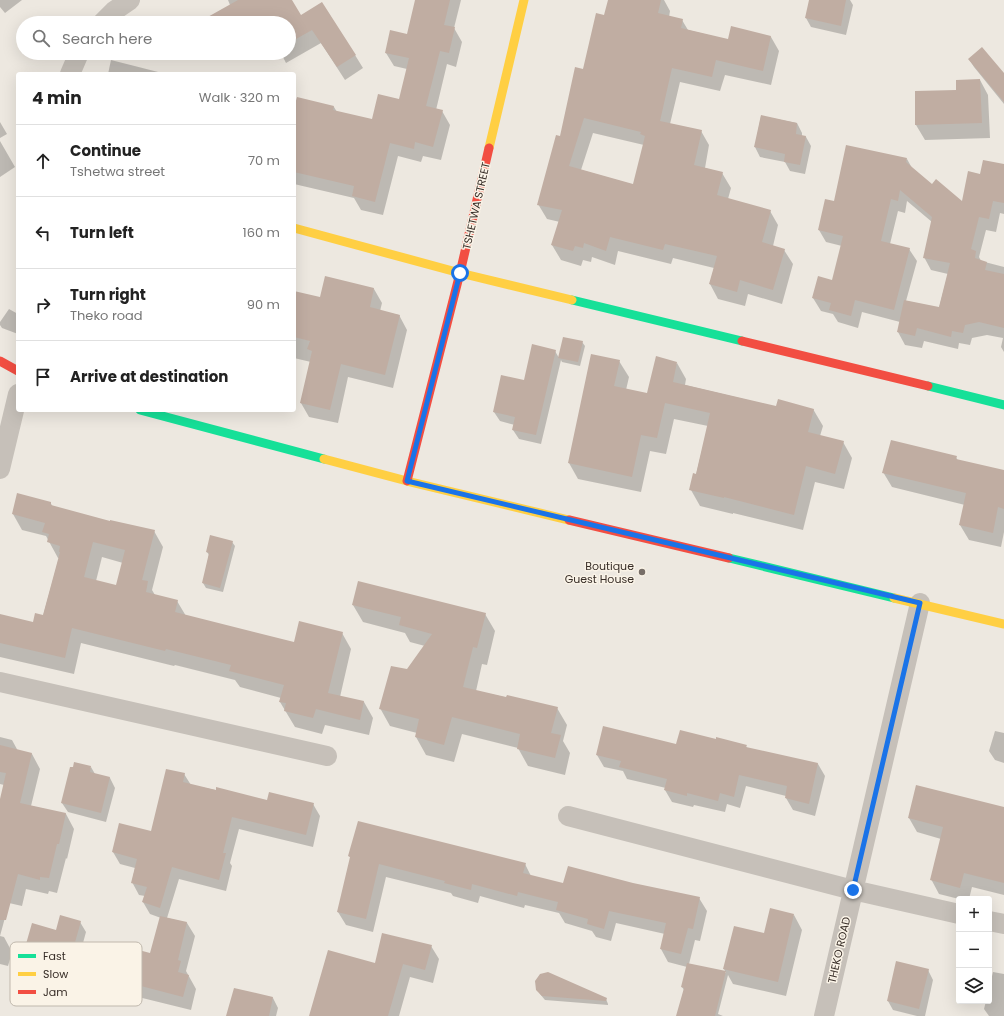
<!DOCTYPE html>
<meta charset="utf-8">
<style>
:root{--surface:#fff;--page:#f6f6f6;--text:#222;--muted:#767676;--line:#e0e0e0}
body{margin:0;font-family:Poppins,sans-serif;background:var(--page);color:var(--text)}
.controls{position:absolute;right:12px;bottom:12px;display:grid;overflow:hidden;border-radius:4px;box-shadow:0 4px 16px #0002}
.controls button{width:36px;height:36px;display:grid;place-items:center;padding:0;border:0;border-bottom:1px solid var(--line);background:var(--surface);color:var(--text);font:20px sans-serif}
.stop{position:absolute;width:12px;height:12px;margin:-9px;border:3px solid #1a73e8;border-radius:50%;background:#fff}
.stop.end{background:#1a73e8;border-color:#fff;box-shadow:0 1px 4px #0008}
.list{margin:0;padding:0;list-style:none}
h2{display:flex;justify-content:space-between;align-items:center;height:52px;margin:0;padding:0 16px;font-size:17px}
h2 small{font-size:13px;font-weight:400;color:var(--muted)}
.list li{display:grid;grid-template-columns:26px 1fr auto;gap:12px;align-items:center;box-sizing:border-box;height:72px;padding:0 16px;border-top:1px solid var(--line)}
.list b{display:block;font-size:15px;white-space:nowrap}
.list p{margin:0;font-size:13px;white-space:nowrap;color:var(--muted)}
.list em{font-size:13px;font-style:normal;color:var(--muted)}
.icon{flex:none;width:22px;height:22px;fill:none;stroke:currentColor;stroke-width:2;stroke-linecap:round;stroke-linejoin:round}
.map{position:relative;flex:none;width:1004px;height:1016px;overflow:hidden}
.search{position:absolute;background:var(--surface);box-shadow:0 4px 16px #0002;left:16px;top:16px;width:280px;height:44px;display:flex;align-items:center;gap:10px;box-sizing:border-box;padding:0 14px;border-radius:22px;color:var(--muted);font-size:15px}
.panel{position:absolute;background:var(--surface);box-shadow:0 4px 16px #0002;left:16px;top:72px;width:280px;height:340px;border-radius:4px}
.map>svg:first-child{display:block}
</style>
<div class="map">
<svg width="1004" height="1016" viewBox="0 0 1004 1016">
<rect width="100%" height="100%" fill="#ede8e0"/>
<!-- shadow -->
<path fill="#0003" fill-rule="evenodd" d="M0,0H22L5,13L0,7Z
M228,0H291L301,17L355,55L363,68L345,80L321,43L286,63L281,53H289V23H216L230,5Z
M416,0H461L454,28L462,42L456,67L447,64L436,110L442,111L450,125L441,160L423,156L421,162L398,156L383,215L361,210L354,198L294,184V106L334,107L337,112L373,120L400,100L407,69L394,66L386,53L408,35Z
M609,0H664L670,11L669,17L682,20L688,30L728,40L771,37L779,51L771,85L725,75L720,91L680,82L670,124L701,131L709,145L705,168L722,173L731,188L728,199L770,211L778,225L773,246L784,250L793,264L782,304L748,294L745,306L718,299L710,284L714,268L673,258L671,264L618,251L615,265L592,257L591,262L583,260L581,266L561,260L552,245L560,222L547,219L538,204L583,70L605,17ZM593,133L644,145L634,185L581,170Z
M810,0H850L853,5L846,35L811,27L806,18Z
M233,53H246L237,58Z
M969,59L1004,74V104L974,67Z
M111,60L166,74H108Z
M980,80L988,95L990,138L925,140L916,125V92L957,91Z
M761,116L797,123L802,133V136L806,137L811,146L805,174L790,171L785,162L760,157L755,147Z
M0,122L7,134L0,138Z
M0,141L15,167L0,177Z
M907,159L912,168L932,185L962,203L981,175L1004,165V214L1000,213L996,232L986,230L979,257L981,261L1004,267V352L1001,347L1003,338L987,335L972,338L970,345L959,343L958,349L924,341L922,348L905,345L898,332L900,322L862,312L858,328L838,322L833,314L821,311L813,298L833,281L842,246L826,242L819,230L834,203ZM907,201L932,222L924,257L931,270L948,274L939,308L906,301L917,261L909,249L890,244L898,211L905,213Z
M374,289L382,303L380,311L399,315L407,330L393,388L348,377L338,423L309,417L301,403L311,362L294,358V292L321,299Z
M9,309L18,314V334L2,328L0,325V322Z
M582,342L585,346L580,366L562,362L561,360L541,444L519,439L513,430L515,425L500,421L494,412L555,351L559,358Z
M619,361L629,377L626,390L648,395L677,363L686,379L685,385L777,407L813,409L823,426L820,436L843,442L852,458L844,489L815,482L803,530L733,513V514L700,506L691,490L696,475L708,426L674,419L666,454L650,451L641,492L578,479L569,463Z
M956,457L958,461L1004,471V532L1001,547L969,540L960,525L965,505L892,487L883,472Z
M50,502L53,507L111,522L154,531L163,547L152,590L155,595L177,601L186,616L295,643L342,633L351,649L340,697L364,702L373,718L369,735L325,725L322,734L295,727L280,702L281,698L240,687L235,680L175,665L174,666L81,643L74,674L0,657V621L34,623L43,616L59,558H58L46,536L22,530L13,514ZM102,557L123,563L117,586L96,581Z
M232,542L235,546L223,592L206,588L203,583L209,555L207,552Z
M353,605L485,614L495,631L487,665L482,664L476,691L557,708L567,725L563,741L570,753L565,775L528,766L518,748L462,734L454,762L426,755L416,737L417,733L390,726L380,708L425,646L410,642L405,633L363,622Z
M995,731L1004,733V763L995,760L989,751Z
M0,737L12,740L18,751L32,754L40,769L31,806L66,814L74,829L67,859L66,858L57,893L49,891L48,894L26,889L22,906L9,903L0,936L4,937L12,952L8,966L0,964V803L4,785L0,784Z
M716,740L746,746L747,748L818,764L825,776L815,816L793,810L786,798V796L746,786L740,808L727,804L725,812L694,805L693,807L672,802L665,790L666,788L627,779L623,771L604,767L597,755Z
M91,767L95,774L110,778L115,788L106,822L68,812L62,803Z
M184,774L191,785L268,801L313,804L320,816L313,847L239,829L230,863L232,866L226,891L179,879L167,918L187,923L195,936L186,971L196,989L191,1010L126,994L119,980L121,972L116,963L151,954L161,918L150,914L143,902L145,896L139,895L132,882L135,868L120,864L113,852L152,832Z
M1004,809V895L972,887L969,899H959L939,894L931,879L941,839L917,832L909,818Z
M349,856L525,864L531,876L564,884H633L699,898L707,911L700,941L695,940L689,964L726,973L724,969L765,934L794,915L802,930L786,996L733,984L728,975L718,1014L723,1016H677L684,990L682,987L687,967L668,962L661,949L665,934L616,923L611,941L596,937L592,931L565,923L559,913L525,905L524,908L480,896L478,903L453,896L451,893L386,877L373,932L346,925L338,912L351,858Z
M80,922L86,932L71,987L51,982L46,972L47,965L31,961L25,951L57,931Z
M431,946L439,959L433,983L410,977L399,1016H310L375,965Z
M928,970L933,980L925,1016H917L893,1010L888,1001Z
M993,972L1004,974V1016H989L984,1009L986,1001H989V989Z
M537,989L606,999L608,1004V1005L545,1000L540,994Z
M273,998L278,1008L276,1016H227Z"/>
<!-- building -->
<path fill="#c0ada2" fill-rule="evenodd" d="M238,0H292L301,15L322,2L356,55L337,67L312,30L289,43V23H197Z
M415,0H450L444,25L455,27L449,53L440,51L426,106L443,110L433,147L415,142L414,149L390,143L375,202L352,196L354,186L294,172V108L297,97L334,106L333,110L372,119L378,94L399,99L409,58L385,53L390,30L407,34Z
M608,0H661L658,13L683,19L681,28L728,39L731,26L771,36L763,71L716,60L712,77L672,68L660,121L702,130L694,165L723,172L717,195L771,210L762,242L785,249L773,290L740,280L737,292L709,284L717,256L665,244L663,250L610,237L606,251L584,243L583,248L575,246L573,251L551,245L562,210L537,205L556,135L560,136L575,67L583,69L596,13L604,15ZM584,118L641,132L640,134L645,136L633,184L569,166Z
M809,0H846L841,26L805,18Z
M982,47L1004,73V102L968,59Z
M980,79L982,123L915,125V91L956,90V80Z
M761,115L797,123L796,134L806,136L800,165L784,162L785,154L754,147Z
M846,145L907,158L906,162L932,184L936,179L962,201L968,171L980,174L983,160L1004,164V203L993,201L989,219L979,217L971,249L976,251L975,258L987,262L985,270L1004,274V328L979,322L965,325L963,333L952,331L951,337L917,328L915,336L897,332L904,300L939,307L950,263L923,258L932,217L900,190L898,201L891,199L881,241L910,248L894,310L855,300L851,316L829,310L831,303L812,298L818,276L832,280L843,236L818,230L825,199L834,201Z
M325,276L374,288L370,307L400,315L385,375L341,364L330,410L300,403L312,351L307,349L310,341L294,337V291L320,297Z
M563,337L583,341L578,362L558,358Z
M532,344L556,350L536,435L512,430L515,417L493,412L501,375L524,380Z
M591,354L620,360L614,386L647,393L656,356L677,362L673,382L776,406L778,399L814,409L808,432L844,441L835,474L806,466L794,515L724,497V498L689,490L693,473L696,474L710,413L665,403L657,438L641,435L632,477L568,463Z
M891,440L957,456L956,459L1004,470V509L998,507L993,533L959,525L966,493L882,473Z
M17,493L51,502V505L110,521V520L155,530L142,580L148,581L146,592L178,600L175,612L294,642L299,621L343,632L328,693L364,701L360,720L316,709L313,718L284,711L286,703L279,702L284,685L229,671L231,665L166,649L165,651L72,628L65,658L0,643V614L33,622L35,613L43,615L60,552H59L60,546L47,542L49,534L42,532L45,523L12,514ZM93,542L125,550L116,585L84,577Z
M210,535L233,541L220,588L202,583L209,553L206,552Z
M358,581L486,613L477,648L473,647L463,687L506,697L507,695L558,707L551,733L561,735L555,758L517,749L520,734L452,717L444,745L415,737L419,719L379,709L391,666L407,669L432,634L399,625L401,617L352,605Z
M603,726L676,744L680,730L716,739V737L747,745L746,747L818,763L809,804L785,798L787,786L739,775L734,797L720,793L718,801L687,793V796L664,790L667,779L619,767L621,761L596,755Z
M0,745L32,753L20,803L66,813L59,844H57L49,878L40,877V880L18,874L6,920H0V799L6,773L0,772Z
M74,762L91,766L90,772L110,777L101,813L61,803L70,767H73Z
M166,769L185,773L183,782L216,790V787L267,800L269,792L314,803L306,835L232,817L223,853H226L219,880L172,867L160,908L142,902L147,887L131,883L137,859L112,852L119,823L151,831Z
M916,785L1004,807V883L964,873L960,888L930,880L943,827L908,818Z
M358,821L526,863L523,873L563,883L568,866L633,883L700,897L693,929L688,928L681,954L660,949L666,923L609,911L604,929L587,924L588,919L556,910L558,902L518,892L517,896L472,884L471,890L444,883L445,881L379,864L366,919L337,912L350,857L348,856Z
M770,908L794,914L778,982L723,969L734,926L764,933Z
M60,915L81,921L65,978L44,972L48,958L24,951L32,923L56,930Z
M160,916L187,922L178,960L181,961L178,972L189,975L183,997L118,980L121,966L115,964L120,945L150,953Z
M382,933L432,945L425,970L403,964L388,1016H309L328,950L375,963Z
M896,961L929,969L919,1009L887,1001Z
M687,963L726,971L715,1016H676L684,988L681,987Z
M548,972L607,998L606,1001L542,996L536,990L535,981L540,974Z
M234,988L273,997L269,1016H226Z"/>
<g fill="none" stroke-linecap="round" stroke-linejoin="round">
<!-- street -->
<path stroke="#c6c0b9" stroke-width="20" d="M102,23L114,11L130,0
M70,74L79,53
M0,469L18,394
M0,682L327,756
M568,816L853,890L959,914
M989,921L1004,924
M824,1016L920,603"/>
<!-- fast -->
<path stroke="#16e098" stroke-width="9" d="M572,300L742,341
M928,386L1004,405
M140,410L324,459
M729,558L894,598"/>
<!-- slow -->
<path stroke="#ffcf43" stroke-width="9" d="M489,148L524,0
M294,228L460,273L572,300
M324,459L407,481L569,520
M894,598L1004,624"/>
<!-- jam -->
<path stroke="#f24e42" stroke-width="9" d="M742,341L928,386
M0,361L18,371
M407,481L460,273L489,148
M569,520L729,558"/>
</g>
<g fill="none" stroke-linecap="round" stroke-linejoin="round">
<!-- route -->
<path stroke="#1a73e8" stroke-width="5" d="M460,273L407,481L920,603L853,890"/>
</g>
<!-- markers -->
<circle fill="#776e68" stroke="#faf3e7" stroke-width="1.5" cx="642" cy="572" r="4"/>
<g text-anchor="middle" dominant-baseline="central" stroke-width="3" stroke-linejoin="round" paint-order="stroke">
<!-- street labels -->
<g font-size="11" fill="#372d27" stroke="#faf3e7">
<text transform="translate(476 206) rotate(-77)">TSHETWA STREET</text>
<text transform="translate(839 950) rotate(-77)">THEKO ROAD</text>
</g>
<!-- poi labels -->
<g font-size="11" fill="#372d27" stroke="#faf3e7" text-anchor="end">
<text x="634" y="566">Boutique<tspan x="634" dy="13">Guest House</tspan></text>
</g>
</g>
<!-- legend -->
<rect x="10" y="942" width="132" height="64" rx="6" fill="#faf3e7" stroke="#c0b8ad" stroke-width="1"/>
<rect x="18" y="954" width="18" height="4" fill="#16e098"/>
<rect x="18" y="972" width="18" height="4" fill="#ffcf43"/>
<rect x="18" y="990" width="18" height="4" fill="#f24e42"/>
<g font-size="11" fill="#372d27">
<text x="43" y="960">Fast</text>
<text x="43" y="978">Slow</text>
<text x="43" y="996">Jam</text>
</g>
</svg>
<div class="controls">
<button>+</button>
<button>−</button>
<button><svg class="icon" aria-label="layers" viewBox="0 0 24 24"><path d="M12 4l9 5-9 5-9-5zM3 14l9 5 9-5"/></svg></button>
</div>
<div class="stop" style="left:460px;top:273px"></div>
<div class="stop end" style="left:853px;top:890px"></div>
<div class="search"><svg class="icon" aria-label="search" viewBox="0 0 24 24"><circle cx="10" cy="10" r="6"/><path d="M15 15l6 6"/></svg>Search here</div>
<section class="panel">
<h2>4 min<small>Walk · 320 m</small></h2>
<ul class="list">
<li><svg class="icon" aria-label="ahead" viewBox="0 0 24 24"><path d="M12 20V5M6 11l6-6 6 6"/></svg><div><b>Continue</b><p>Tshetwa street</p></div><em>70 m</em></li>
<li><svg class="icon" aria-label="left" viewBox="0 0 24 24"><path d="M17 20v-9H6M10 6l-5 5 5 5"/></svg><div><b>Turn left</b></div><em>160 m</em></li>
<li><svg class="icon" aria-label="right" viewBox="0 0 24 24"><path d="M7 20v-9h11M14 6l5 5-5 5"/></svg><div><b>Turn right</b><p>Theko road</p></div><em>90 m</em></li>
<li><svg class="icon" aria-label="arrive" viewBox="0 0 24 24"><path d="M6 21V4h12l-3 4 3 4H6"/></svg><div><b>Arrive at destination</b></div></li>
</ul>
</section>
</div>
